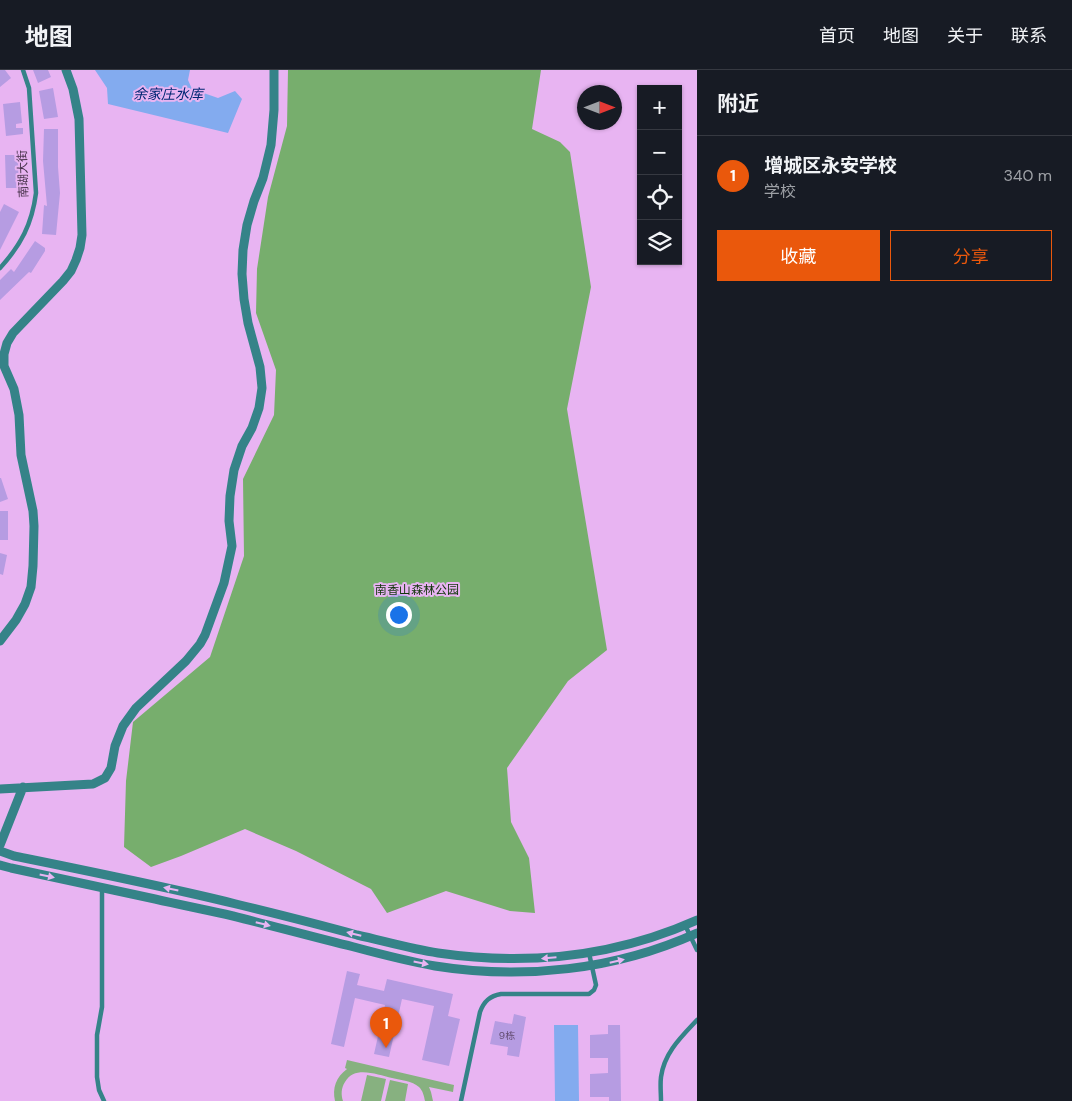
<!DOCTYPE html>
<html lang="zh">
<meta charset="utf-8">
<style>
:root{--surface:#171b24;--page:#242831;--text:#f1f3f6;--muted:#9ea1a6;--line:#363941;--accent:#ea580c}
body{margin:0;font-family:"DM Sans","Noto Sans SC",sans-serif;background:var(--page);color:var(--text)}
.controls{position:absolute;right:15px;top:15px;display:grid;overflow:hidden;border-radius:0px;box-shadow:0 1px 4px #0004}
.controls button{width:45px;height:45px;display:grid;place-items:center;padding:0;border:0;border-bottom:1px solid var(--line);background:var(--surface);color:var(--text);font:25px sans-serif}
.compass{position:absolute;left:577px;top:15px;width:45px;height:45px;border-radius:50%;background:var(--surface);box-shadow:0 1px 4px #0004;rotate:90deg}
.you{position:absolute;left:398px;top:544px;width:18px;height:18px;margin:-12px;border:4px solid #fff;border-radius:50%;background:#1a73e8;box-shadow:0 0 0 8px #1a73e833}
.badge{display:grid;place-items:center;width:32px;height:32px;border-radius:50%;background:var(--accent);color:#fff;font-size:16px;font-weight:700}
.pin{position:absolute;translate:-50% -41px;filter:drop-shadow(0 1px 2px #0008)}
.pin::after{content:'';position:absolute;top:26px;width:18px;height:15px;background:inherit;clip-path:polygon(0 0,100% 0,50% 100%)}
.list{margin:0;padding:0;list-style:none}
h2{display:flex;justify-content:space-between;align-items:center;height:65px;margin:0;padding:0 20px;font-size:21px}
h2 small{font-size:16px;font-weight:400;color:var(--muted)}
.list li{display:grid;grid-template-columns:32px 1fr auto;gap:15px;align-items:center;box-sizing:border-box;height:80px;padding:0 20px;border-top:1px solid var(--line)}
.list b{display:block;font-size:19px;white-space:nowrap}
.list p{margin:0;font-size:16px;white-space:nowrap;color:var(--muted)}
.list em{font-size:16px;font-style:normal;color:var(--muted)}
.actions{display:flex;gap:10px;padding:15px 20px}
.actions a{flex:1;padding:11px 0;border:1px solid var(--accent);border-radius:0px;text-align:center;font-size:18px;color:var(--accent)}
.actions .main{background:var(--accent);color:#fff}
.icon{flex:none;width:28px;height:28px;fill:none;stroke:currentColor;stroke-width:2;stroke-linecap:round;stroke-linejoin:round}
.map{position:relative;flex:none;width:697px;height:1031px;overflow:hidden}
header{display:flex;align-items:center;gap:30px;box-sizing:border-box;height:70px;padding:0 25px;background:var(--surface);border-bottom:1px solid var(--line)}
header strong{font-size:24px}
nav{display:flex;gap:28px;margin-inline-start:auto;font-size:18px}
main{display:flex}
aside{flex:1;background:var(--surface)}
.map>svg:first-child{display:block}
</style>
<header>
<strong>地图</strong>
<nav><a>首页</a><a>地图</a><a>关于</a><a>联系</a></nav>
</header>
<main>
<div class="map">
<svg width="697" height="1031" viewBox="0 0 697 1031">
<rect width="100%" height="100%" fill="#e8b4f2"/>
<!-- green -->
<path fill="#87b180" d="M347,990L454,1015L453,1022L429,1017L431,1022L433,1031H425C424,1026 423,1021 419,1017C412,1011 401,1010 392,1008C377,1005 355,995 345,1012C341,1018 341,1025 343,1031H335C332,1018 336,1007 347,999L345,998Z
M367,1005L386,1009L381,1031H361Z
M390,1010L408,1014L405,1031H385Z"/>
<!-- forest -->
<path fill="#77ae6d" d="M288,0H541L532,59L560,72L570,82L591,217L567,339L607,580L568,611L507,698L511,752L529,788L535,843L510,841L446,821L387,843L371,819L296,781L245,759L181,786L151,797L124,777L126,711L133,652L210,587L244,486L243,409L274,345L276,300L256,243L257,199L268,127L287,56Z"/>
<!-- water -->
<path fill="#83abef" d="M95,0H190L188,10L192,19L218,28L235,21L242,29L228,63L108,34L107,18Z
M554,955H578L579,1031H555Z"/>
<!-- building -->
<path fill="#b69ce2" d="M0,0H5L11,8L0,17Z
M33,0H48L51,7L38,13Z
M53,18L58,47L44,49L39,21Z
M20,32L22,53L16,54V58H23V64L6,66L3,34Z
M44,59H58V97L60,123L56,165L42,164L44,135L47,136L43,91Z
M5,85H22L23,118H6Z
M4,134L19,142L0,180V142Z
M35,171L45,178V181L31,203L29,202L0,230V210L11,199L14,202Z
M0,408H1L8,429L0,432Z
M0,441H8V470H0Z
M0,483L7,485L3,505L0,504Z
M347,901L360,904L357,915L384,921L387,909L453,924L448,946L460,949L449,996L422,990L434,936L402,929L389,987L374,984L385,935L355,928L344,977L331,974Z
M514,944L526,947L519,987L507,985L508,977L490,974L495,951L512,954Z
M608,955H620L621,1031H609V1027H590V1004L608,1003V988H590V965L608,964Z"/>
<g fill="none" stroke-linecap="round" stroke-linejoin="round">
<!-- lane -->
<path stroke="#358388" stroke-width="4.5" d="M0,198C21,175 32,154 36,123L29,18L23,0
M102,818V937L97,965V1007L99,1020L104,1031
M685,855L697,880
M461,1031L480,942C484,931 490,926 501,924H589L594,920L596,915L589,883
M661,1031C661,1023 660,1015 661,1007C664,983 681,967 697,950"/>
<!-- street -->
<path stroke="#358388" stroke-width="9" d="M0,571L16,550L25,534L31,517L33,496L34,456L33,441L21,385L19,345L14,319L4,296V284L7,273L13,263L63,211L71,201L76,190L80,178L82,165L79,49L73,19L66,0
M0,719L93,714L105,708L111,698L115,676L123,656L136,638L186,591L200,574L205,565L224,513L232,476L229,451L230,426L234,400L242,376L252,358L259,338L262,318L260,297L248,253L244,229L242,204L243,180L247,155L254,131L263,108L271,75L274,40V0
M0,775L23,717
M0,781L14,786C88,801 163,816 236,834C277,844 317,854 357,865C384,871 411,879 438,883C528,896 614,887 697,850
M0,795L11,798C59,808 107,819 155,829C181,835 207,840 233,846C273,856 313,867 354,877C380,884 407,891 435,896C523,910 615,900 697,863"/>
</g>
<!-- one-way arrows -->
<defs><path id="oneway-solid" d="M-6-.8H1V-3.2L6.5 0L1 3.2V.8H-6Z" transform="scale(1.25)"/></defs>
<g fill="#e8b4f2">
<use href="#oneway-solid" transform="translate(47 806) rotate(12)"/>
<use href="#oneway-solid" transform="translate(171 819) rotate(-168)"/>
<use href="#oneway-solid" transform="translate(263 854) rotate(14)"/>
<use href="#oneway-solid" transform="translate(354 864) rotate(-166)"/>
<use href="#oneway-solid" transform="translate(549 888) rotate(175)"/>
<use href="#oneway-solid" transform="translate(617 891) rotate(-13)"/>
<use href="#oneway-solid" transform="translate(421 893) rotate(11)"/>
</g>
<g text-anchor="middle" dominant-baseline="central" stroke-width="4" stroke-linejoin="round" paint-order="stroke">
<!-- number labels -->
<g font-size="10" fill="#644d72">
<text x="507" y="965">9栋</text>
</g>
<!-- street labels -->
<g font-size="12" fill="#48334c" stroke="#e8b4f2">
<text transform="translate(23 104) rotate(-92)">南瑚大街</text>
</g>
<!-- park labels -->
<g font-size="12" fill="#11360a" stroke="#e8b4f2">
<text x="417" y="520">南香山森林公园</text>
</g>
<!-- water labels -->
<g font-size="14" font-style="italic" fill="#002773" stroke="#e8b4f2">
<text x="168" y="24">余家庄水库</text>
</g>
</g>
</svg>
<div class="controls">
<button>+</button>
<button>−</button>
<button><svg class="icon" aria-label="locate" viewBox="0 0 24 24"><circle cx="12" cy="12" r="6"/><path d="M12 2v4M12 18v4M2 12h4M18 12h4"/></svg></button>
<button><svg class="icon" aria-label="layers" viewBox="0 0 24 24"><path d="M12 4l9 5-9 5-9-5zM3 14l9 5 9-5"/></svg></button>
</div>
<svg class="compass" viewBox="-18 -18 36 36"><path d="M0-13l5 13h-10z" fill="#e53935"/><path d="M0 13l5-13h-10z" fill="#9ea1a6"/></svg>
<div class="you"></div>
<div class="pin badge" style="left:386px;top:978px">1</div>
</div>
<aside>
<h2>附近<small></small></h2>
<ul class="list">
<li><span class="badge">1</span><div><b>增城区永安学校</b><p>学校</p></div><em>340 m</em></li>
</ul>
<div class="actions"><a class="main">收藏</a><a>分享</a></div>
</aside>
</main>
